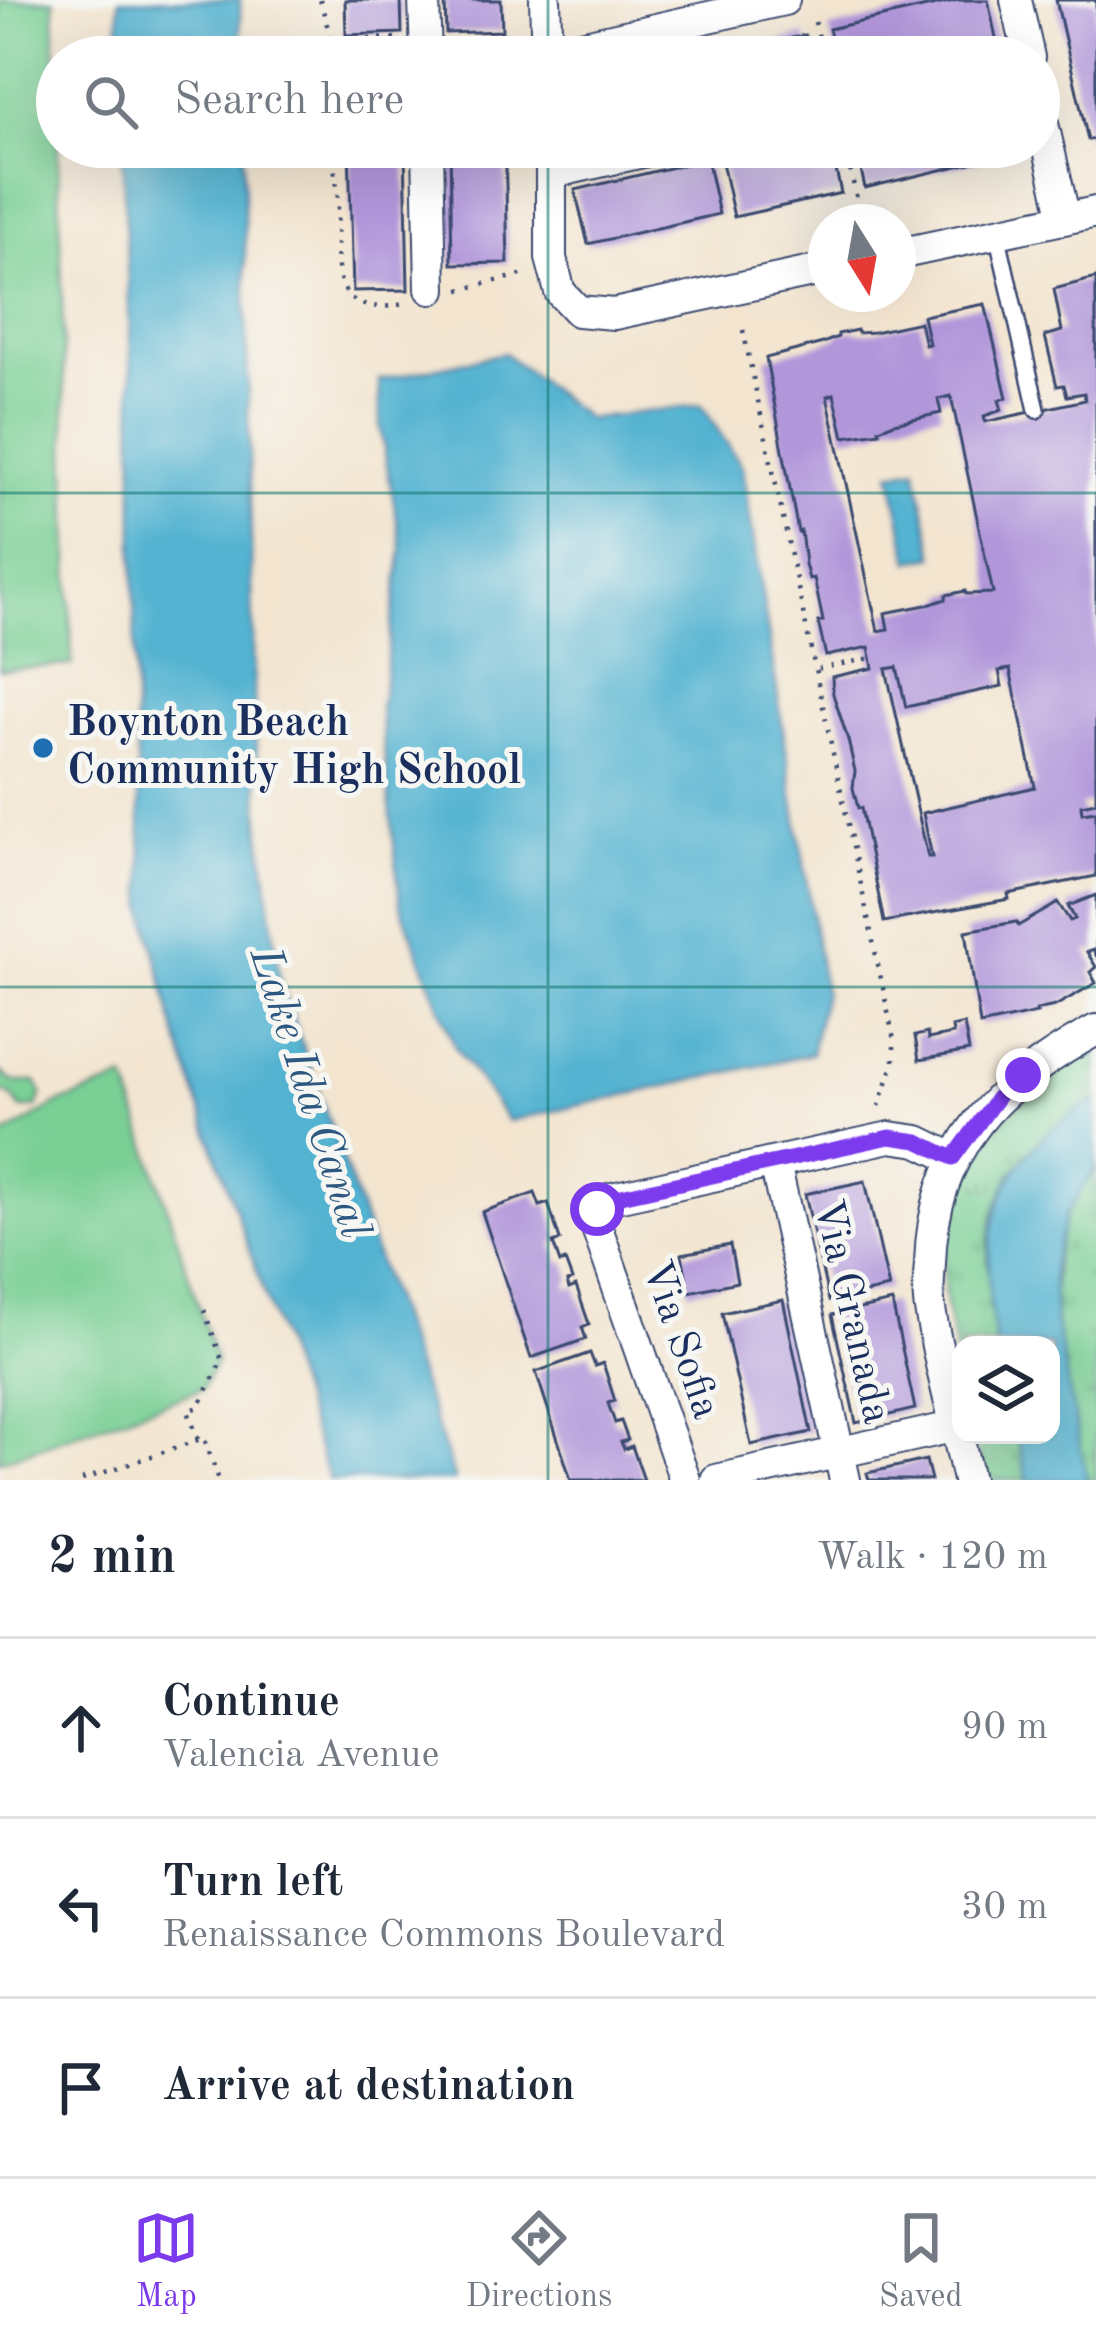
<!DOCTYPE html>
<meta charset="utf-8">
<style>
:root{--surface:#fff;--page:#f6f6f7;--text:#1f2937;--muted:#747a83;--line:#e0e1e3;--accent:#7c3aed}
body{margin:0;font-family:"Old Standard TT",serif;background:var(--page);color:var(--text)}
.controls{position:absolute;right:36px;bottom:36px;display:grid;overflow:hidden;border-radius:24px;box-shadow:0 12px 48px #0002}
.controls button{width:108px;height:108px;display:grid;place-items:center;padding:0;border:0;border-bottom:3px solid var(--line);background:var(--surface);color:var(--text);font:60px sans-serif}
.compass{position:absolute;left:808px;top:204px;width:108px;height:108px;border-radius:50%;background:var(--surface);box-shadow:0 12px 48px #0002;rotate:169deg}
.stop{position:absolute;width:36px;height:36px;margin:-27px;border:9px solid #7c3aed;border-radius:50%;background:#fff}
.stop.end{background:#7c3aed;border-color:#fff;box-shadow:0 3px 12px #0008}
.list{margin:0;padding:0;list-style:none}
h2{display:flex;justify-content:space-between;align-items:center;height:156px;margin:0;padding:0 48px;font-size:51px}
h2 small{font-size:39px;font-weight:400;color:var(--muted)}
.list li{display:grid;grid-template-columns:78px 1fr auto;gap:36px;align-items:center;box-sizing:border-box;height:180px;padding:0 48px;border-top:3px solid var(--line)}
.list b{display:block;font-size:45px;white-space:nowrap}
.list p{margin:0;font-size:39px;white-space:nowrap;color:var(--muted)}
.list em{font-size:39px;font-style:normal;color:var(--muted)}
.icon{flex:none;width:66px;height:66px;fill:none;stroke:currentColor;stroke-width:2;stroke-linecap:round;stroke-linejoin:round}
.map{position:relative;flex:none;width:1096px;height:1480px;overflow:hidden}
.search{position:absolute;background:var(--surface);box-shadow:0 12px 48px #0002;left:36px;right:36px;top:36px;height:132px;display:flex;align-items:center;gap:30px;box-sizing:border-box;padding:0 42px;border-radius:66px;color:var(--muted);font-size:45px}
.sheet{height:696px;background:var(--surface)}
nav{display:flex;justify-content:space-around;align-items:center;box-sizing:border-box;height:168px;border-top:3px solid var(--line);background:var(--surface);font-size:33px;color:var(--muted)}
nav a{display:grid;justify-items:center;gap:6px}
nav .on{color:var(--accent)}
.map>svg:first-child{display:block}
</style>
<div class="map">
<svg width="1096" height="1480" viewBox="0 0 1096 1480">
<defs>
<pattern id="grass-tufts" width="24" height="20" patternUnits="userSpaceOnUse" patternTransform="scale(3)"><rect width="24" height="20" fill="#79cf94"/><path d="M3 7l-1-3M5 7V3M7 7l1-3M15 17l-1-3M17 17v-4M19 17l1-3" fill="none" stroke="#62a87c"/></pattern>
</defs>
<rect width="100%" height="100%" fill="#f6f6f2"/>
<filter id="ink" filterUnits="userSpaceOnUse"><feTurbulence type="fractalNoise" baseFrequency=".00833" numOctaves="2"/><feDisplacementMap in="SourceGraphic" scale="24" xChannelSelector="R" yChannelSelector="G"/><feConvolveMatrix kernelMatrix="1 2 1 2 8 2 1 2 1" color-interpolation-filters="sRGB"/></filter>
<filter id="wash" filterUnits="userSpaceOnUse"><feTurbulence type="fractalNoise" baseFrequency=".004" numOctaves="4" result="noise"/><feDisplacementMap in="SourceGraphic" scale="48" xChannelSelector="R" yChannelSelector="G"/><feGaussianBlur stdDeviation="2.7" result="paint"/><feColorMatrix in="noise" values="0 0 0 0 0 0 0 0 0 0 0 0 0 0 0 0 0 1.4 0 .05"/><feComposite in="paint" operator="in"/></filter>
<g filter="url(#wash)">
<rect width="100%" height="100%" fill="#f3e5d0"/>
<!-- grass -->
<path fill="url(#grass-tufts)" stroke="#4a7f79" stroke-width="3" d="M1096,1050V1100L1074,1112L1011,1173L993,1214L987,1260L996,1345H961V1374C954,1344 945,1313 944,1283C940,1172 1005,1100 1096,1050Z
M1096,1167V1480H1087C1068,1395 1019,1234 1096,1167Z
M975,1435H1017L1027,1480H985Z"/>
<!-- park -->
<path fill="#79cf94" stroke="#4a7f79" stroke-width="3" d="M0,0H54L72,665L0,670Z
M0,1071L13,1082H36L42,1094L37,1107L22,1109L9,1094L0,1093Z
M126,1079L216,1361L202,1389L0,1461V1138L57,1104Z"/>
<!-- water -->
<path fill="#52b3d1" stroke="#367198" stroke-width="3" d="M119,0H240L241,57H119Z
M122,147H243L255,730L261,833L280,981L455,1480H329L207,1128L172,1019L145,910L135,719L133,407Z
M504,353L587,419L701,405L742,466L824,992L811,1054L508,1121L455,1047L400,904L380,710L402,548L380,427L379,380Z
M916,468L935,556L910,561L891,473Z
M1096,1100V1167L1066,1215L1052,1267L1055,1320L1087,1480H1027L1017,1435H1051V1345H996C976,1237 992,1155 1096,1100Z"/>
<g id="blocks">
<!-- building -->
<path fill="#b196da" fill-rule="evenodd" d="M345,0H401L402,33L346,35Z
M445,0H501L502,31L446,33Z
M958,0H988L998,48L957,57H836L829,29Z
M1056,0H1096V139L1088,140Z
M805,35L810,57H716V55Z
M349,147H405L408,290L353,291Z
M450,147H505L508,263L452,264Z
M770,147H831L841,193L734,217L721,158Z
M856,147H1021L1022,151L865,188Z
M707,159L719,214L588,244L575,190Z
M1096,278V802L1081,805L1082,813L1096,811V876L1008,894L1009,899L884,922L861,808H858L853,788L855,771L848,740L833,694L832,677L873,668L869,647L826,656L818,622L823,621L814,578L809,579L805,564L801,531L798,532L766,358L823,343L838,337V334L857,330L858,333L874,332L920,322L925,345L929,344L923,316L985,304L1007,398L999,400L1002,410L984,416L985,422L1085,400L1084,393L1067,396L1064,385L1057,386L1045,336L1062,331L1054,289ZM834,394L844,437L880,432L879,429L894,423L941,413L938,399L951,396L993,593L966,594L965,591L946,595V599L931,604L885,613L888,629L878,631L827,396ZM897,667L906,707L1002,686L999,671L1010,669L1035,787L923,813L932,857H928L886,669Z
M1096,895V955L1093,950L1087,952L1096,967L1090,972L1096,983L1055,1006L1036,1010L1037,1013L980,1025L966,931L1016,922L1018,926L1058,903L1070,921L1075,919L1068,906Z
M964,1024L969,1051L919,1060L915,1036L927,1033L928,1039L953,1034L952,1027Z
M865,1181L889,1288L829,1301L805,1194Z
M535,1193L540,1206L548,1203L560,1240L553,1243L560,1263L565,1261L572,1280L567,1282L569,1289L576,1286L589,1324L582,1327L586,1339L531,1358L482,1212Z
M730,1245L737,1282L689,1292L682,1254Z
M783,1300L811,1432L751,1445L722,1313Z
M892,1302L915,1409L856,1423L832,1315Z
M590,1353L595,1366L603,1363L615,1401L608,1403L615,1423L621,1421L628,1440L621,1442L624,1449L632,1446L644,1480H571L536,1372Z
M926,1460L931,1480H869L867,1473Z"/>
</g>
</g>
<g filter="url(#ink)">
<use href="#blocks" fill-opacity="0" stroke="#3b4a6f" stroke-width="3"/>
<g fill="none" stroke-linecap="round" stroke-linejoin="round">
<defs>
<path id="lane" d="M997,233L1037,410"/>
<path id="street" d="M424,0L426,57
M545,0L547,57
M1016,0L1029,57
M532,57L784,0
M1039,106L1065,219
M428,147L431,289
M551,147V258L560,292L578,311L614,314L826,269
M552,173L665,147
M898,254L1096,212
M775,1163L845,1480
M685,1480L597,1228V1209L612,1198L890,1137L918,1141L953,1158
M716,1480L957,1426
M968,1480C956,1423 939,1366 930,1309C927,1294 929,1278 930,1263C933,1146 999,1083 1096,1030"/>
</defs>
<!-- lane casing -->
<use href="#lane" stroke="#3b4a6f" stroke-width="20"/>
<!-- street casing -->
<use href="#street" stroke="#3b4a6f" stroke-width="34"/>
<!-- path -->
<path stroke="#3b4a6f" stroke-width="4.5" stroke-dasharray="3 9" stroke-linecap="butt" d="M320,0L336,57
M815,22L824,57
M332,40L399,38
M331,147C333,165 338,185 338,203C338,260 323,323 408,303
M845,147L857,200
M460,290L525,274
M743,330L894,1040V1062L879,1106
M818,669L871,658
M198,1439L188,1411L199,1407L222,1360L203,1307
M82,1480L204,1438L219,1480"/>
<!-- lane -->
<use href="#lane" stroke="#fff" stroke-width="15"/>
<!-- street -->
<use href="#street" stroke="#fff" stroke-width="30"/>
</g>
</g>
<g fill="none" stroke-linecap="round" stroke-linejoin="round" filter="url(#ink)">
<!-- route -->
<path stroke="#7c3aed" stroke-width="15" d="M597,1209L612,1198L890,1137L918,1141L953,1158L1000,1094L1023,1075"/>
</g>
<!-- grid -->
<path fill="none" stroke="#0f766e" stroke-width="3" stroke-opacity="0.55" d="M548,0V57M548,147V1480M0,493H1096M0,987H1096"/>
<!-- markers -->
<circle fill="#1f6fb2" stroke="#f6f6f2" stroke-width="4.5" cx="43" cy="748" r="12"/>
<g text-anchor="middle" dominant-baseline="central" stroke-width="10" stroke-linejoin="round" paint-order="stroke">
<!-- poi labels -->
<g font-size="42" font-weight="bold" fill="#1b2f5e" stroke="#f6f6f2" text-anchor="start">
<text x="67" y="724">Boynton Beach<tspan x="67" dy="48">Community High School</tspan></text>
</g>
<!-- street labels -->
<g font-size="42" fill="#1b2f5e" stroke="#f6f6f2">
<text transform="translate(851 1312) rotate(77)">Via Granada</text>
<text transform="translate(680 1340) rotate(71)">Via Sofia</text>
</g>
<!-- water labels -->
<g font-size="45" font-style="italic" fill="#2c5780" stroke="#f6f6f2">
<text transform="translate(308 1093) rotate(72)">Lake Ida Canal</text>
</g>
</g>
</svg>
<div class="controls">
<button><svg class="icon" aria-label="layers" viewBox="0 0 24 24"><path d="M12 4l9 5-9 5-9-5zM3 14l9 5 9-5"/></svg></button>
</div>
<svg class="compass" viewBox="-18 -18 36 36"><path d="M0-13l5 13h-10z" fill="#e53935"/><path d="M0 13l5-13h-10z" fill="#747a83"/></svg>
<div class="stop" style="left:597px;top:1209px"></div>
<div class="stop end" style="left:1023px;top:1075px"></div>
<div class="search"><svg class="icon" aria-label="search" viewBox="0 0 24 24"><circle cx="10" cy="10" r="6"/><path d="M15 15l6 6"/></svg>Search here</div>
</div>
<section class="sheet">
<h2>2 min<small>Walk · 120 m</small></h2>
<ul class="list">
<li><svg class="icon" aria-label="ahead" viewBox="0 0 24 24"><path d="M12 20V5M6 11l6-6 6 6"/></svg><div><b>Continue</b><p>Valencia Avenue</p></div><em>90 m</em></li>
<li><svg class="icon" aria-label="left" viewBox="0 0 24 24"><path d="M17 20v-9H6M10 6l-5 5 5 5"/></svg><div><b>Turn left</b><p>Renaissance Commons Boulevard</p></div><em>30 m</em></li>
<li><svg class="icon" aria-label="arrive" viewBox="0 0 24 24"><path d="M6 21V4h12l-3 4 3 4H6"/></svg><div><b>Arrive at destination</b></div></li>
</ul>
</section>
<nav>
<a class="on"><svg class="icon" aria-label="map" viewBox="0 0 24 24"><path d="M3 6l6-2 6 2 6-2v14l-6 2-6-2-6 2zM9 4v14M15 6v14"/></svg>Map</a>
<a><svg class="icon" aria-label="directions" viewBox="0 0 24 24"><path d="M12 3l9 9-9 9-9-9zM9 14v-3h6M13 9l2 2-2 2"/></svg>Directions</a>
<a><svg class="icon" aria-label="saved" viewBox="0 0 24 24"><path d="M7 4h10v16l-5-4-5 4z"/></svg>Saved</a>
</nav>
